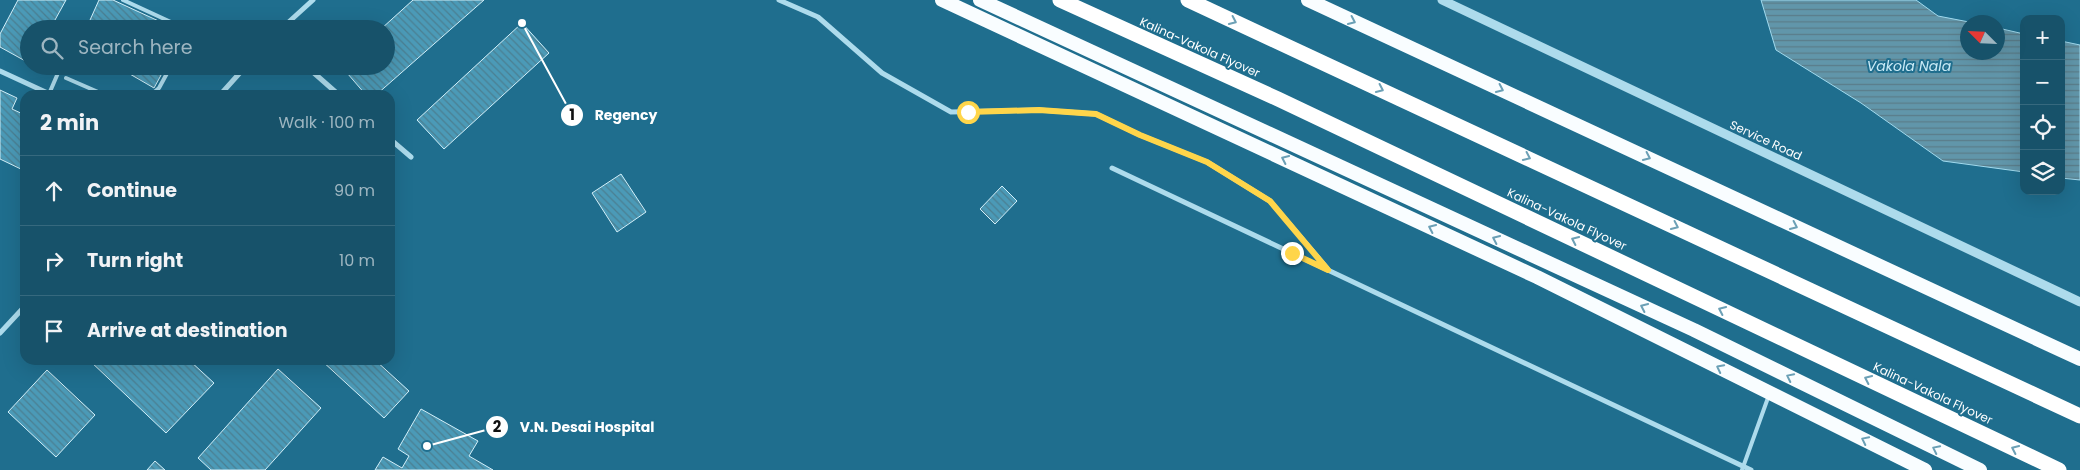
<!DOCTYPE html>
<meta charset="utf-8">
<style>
:root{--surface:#17526a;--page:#205870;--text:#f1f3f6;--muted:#9eb6c1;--line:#36697e}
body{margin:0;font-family:Poppins,sans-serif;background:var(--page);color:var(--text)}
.controls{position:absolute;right:15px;top:15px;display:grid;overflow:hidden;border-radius:10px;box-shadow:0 5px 20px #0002}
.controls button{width:45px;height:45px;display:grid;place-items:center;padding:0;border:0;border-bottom:1px solid var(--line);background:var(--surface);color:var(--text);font:25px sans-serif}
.compass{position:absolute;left:1960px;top:15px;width:45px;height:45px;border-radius:50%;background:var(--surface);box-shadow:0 5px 20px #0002;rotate:294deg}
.stop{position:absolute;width:15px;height:15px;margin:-11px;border:4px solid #ffd54a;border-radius:50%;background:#fff}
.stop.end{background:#ffd54a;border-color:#fff;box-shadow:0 1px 5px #0008}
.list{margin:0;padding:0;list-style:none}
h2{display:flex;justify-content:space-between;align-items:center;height:65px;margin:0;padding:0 20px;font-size:21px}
h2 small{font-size:16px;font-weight:400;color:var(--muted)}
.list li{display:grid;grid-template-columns:32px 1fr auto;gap:15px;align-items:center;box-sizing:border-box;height:70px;padding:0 20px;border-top:1px solid var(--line)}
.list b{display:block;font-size:19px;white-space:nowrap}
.list em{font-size:16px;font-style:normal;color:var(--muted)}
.icon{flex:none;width:28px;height:28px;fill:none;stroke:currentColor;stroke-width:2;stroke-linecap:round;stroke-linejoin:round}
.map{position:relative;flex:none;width:2080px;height:470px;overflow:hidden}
.search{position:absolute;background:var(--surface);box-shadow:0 5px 20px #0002;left:20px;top:20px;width:375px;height:55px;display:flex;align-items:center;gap:12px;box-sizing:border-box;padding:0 18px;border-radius:28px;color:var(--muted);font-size:19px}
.panel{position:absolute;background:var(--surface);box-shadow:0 5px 20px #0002;left:20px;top:90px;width:375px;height:275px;border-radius:15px}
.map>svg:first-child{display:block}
</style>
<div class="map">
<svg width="2080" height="470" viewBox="0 0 2080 470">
<defs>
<pattern id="water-rules" width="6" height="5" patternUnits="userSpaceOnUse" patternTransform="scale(1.25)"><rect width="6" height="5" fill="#6196aa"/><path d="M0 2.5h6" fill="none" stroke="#5a7c89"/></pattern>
<pattern id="building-back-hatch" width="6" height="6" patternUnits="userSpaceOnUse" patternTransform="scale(1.25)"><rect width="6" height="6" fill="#4b9ab7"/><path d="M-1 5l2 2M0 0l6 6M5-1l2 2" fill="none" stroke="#4b7f92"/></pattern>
</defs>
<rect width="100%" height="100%" fill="#1f6e8e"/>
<!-- water -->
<path fill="url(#water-rules)" stroke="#a0daee" d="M1761,0H1916L1938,16L1969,22H1968V52H1998V28L2024,34V172L1943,161L1861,103L1776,50Z
M2061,41L2080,45V180L2061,178Z"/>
<!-- building -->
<path fill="url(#building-back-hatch)" stroke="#d2eff9" d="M18,0H66L50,29H29V63L0,47V34Z
M99,0H113L176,29H86Z
M413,0H484L376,95H366L341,66H386V29H381Z
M522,23L549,53L444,149L417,120Z
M116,66H166L154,88Z
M0,90L17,98L12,109L25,115V171L0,159Z
M621,174L646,212L617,232L592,193Z
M1002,186L1017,201L995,224L980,209Z
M89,360H189L214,383L166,433Z
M321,360H375L409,391L384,418Z
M278,369L321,408L265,470H211L198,458Z
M47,370L95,415L56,457L8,412Z
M421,409L478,441L469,456L493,470H375L383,457L402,468L409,456L398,449Z
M155,461L165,470H147Z"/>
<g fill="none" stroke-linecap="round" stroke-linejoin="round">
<!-- service -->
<path stroke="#addbec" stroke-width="4" d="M123,0L186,29
M66,78L105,95
M49,94L61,66
M151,95L159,88L171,66
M1742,470L1769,395"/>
<!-- minor -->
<path stroke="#addbec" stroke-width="5" d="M779,0L818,17L882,73L951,112L1039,110L1096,114L1140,135L1207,162L1270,201L1327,268
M281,29L313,0
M306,66L339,95
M0,71L52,95
M220,95L246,66
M390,139L411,157
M1112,168L1751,470
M0,333L25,306"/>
<!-- tertiary -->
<path stroke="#addbec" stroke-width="9" d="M1442,0L2080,302"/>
<!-- trunk -->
<path stroke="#f9fdff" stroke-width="14" d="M942,0L1537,277L1925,470
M980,0L1694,330L1980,470
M1308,0L2080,359"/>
<!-- motorway -->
<path stroke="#fff" stroke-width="15" d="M1060,0L1278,99L2059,470
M1188,0L2080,416"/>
</g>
<!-- one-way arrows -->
<defs><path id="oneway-chevron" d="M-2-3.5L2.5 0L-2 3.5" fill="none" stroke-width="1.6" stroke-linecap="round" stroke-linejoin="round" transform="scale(1.25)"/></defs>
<g stroke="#6da1b6">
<use href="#oneway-chevron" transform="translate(1233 21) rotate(25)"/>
<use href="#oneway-chevron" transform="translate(1380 89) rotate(25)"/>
<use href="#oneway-chevron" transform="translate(1527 157) rotate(25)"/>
<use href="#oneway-chevron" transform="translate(1675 226) rotate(25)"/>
<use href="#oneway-chevron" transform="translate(1575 240) rotate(-155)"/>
<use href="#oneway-chevron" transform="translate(1722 310) rotate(-155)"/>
<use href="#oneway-chevron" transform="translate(1868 379) rotate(-155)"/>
<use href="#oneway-chevron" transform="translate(2015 449) rotate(-155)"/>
</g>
<g stroke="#6ba0b6">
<use href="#oneway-chevron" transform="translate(1352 21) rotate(25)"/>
<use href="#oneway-chevron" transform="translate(1500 89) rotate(25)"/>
<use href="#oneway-chevron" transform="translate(1647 157) rotate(25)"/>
<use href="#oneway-chevron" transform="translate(1285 159) rotate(-155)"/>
<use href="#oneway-chevron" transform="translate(1794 226) rotate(25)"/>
<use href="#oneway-chevron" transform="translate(1432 228) rotate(-155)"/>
<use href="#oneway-chevron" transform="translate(1496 239) rotate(-155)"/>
<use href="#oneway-chevron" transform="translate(1644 307) rotate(-155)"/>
<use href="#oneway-chevron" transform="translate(1720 368) rotate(-153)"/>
<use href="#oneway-chevron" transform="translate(1790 377) rotate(-154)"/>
<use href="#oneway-chevron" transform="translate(1865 440) rotate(-154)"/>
<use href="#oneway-chevron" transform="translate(1936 449) rotate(-154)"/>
</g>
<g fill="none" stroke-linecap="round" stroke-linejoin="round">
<!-- route -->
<path stroke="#ffd54a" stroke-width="6" d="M968,112L1039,110L1096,114L1140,135L1207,162L1270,201L1328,270L1292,253"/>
</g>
<g text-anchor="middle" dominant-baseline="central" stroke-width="4" stroke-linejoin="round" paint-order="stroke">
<!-- street labels -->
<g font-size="12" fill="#fff" stroke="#1f6e8e">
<text transform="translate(1200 47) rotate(24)">Kalina-Vakola Flyover</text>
<text transform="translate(1766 140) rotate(25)">Service Road</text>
<text transform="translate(1567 219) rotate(25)">Kalina-Vakola Flyover</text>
<text transform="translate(1933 393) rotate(25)">Kalina-Vakola Flyover</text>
</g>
<!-- water labels -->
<g font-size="14" font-style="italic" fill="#caebf7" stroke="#1f6e8e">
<text x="1909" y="66">Vakola Nala</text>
</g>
</g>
<!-- callouts -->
<path fill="none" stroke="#fff" stroke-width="2" d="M522 23L572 115M427 446L497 427"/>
<g fill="#fff" stroke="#1f6e8e" stroke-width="2">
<circle cx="522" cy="23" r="5"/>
<circle cx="427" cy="446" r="5"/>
<circle cx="572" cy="115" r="12"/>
<circle cx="497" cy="427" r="12"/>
</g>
<g font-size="15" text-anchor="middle" font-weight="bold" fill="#111">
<text x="572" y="120">1</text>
<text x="497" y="432">2</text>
</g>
<g font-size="14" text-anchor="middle" font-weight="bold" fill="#fff" stroke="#1f6e8e" stroke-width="4" stroke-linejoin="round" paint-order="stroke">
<text x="626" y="120">Regency</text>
<text x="587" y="432">V.N. Desai Hospital</text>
</g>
</svg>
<div class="controls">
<button>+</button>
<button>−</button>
<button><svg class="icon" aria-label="locate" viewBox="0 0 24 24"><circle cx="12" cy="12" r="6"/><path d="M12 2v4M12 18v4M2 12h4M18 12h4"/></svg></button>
<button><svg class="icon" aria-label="layers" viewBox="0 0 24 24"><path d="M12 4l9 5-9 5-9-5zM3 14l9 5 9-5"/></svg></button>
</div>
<svg class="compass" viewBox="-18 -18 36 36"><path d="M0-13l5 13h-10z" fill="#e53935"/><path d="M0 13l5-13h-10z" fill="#9eb6c1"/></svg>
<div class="stop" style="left:968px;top:112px"></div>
<div class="stop end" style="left:1292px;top:253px"></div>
<div class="search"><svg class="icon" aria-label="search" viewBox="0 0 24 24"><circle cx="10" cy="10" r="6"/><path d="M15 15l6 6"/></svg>Search here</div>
<section class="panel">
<h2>2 min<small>Walk · 100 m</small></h2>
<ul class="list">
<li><svg class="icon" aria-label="ahead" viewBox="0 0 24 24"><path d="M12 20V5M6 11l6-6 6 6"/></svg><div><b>Continue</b></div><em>90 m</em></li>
<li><svg class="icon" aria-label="right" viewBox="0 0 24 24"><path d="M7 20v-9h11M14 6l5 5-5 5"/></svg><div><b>Turn right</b></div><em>10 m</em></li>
<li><svg class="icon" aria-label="arrive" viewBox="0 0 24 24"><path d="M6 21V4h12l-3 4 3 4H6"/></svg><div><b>Arrive at destination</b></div></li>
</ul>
</section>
</div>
